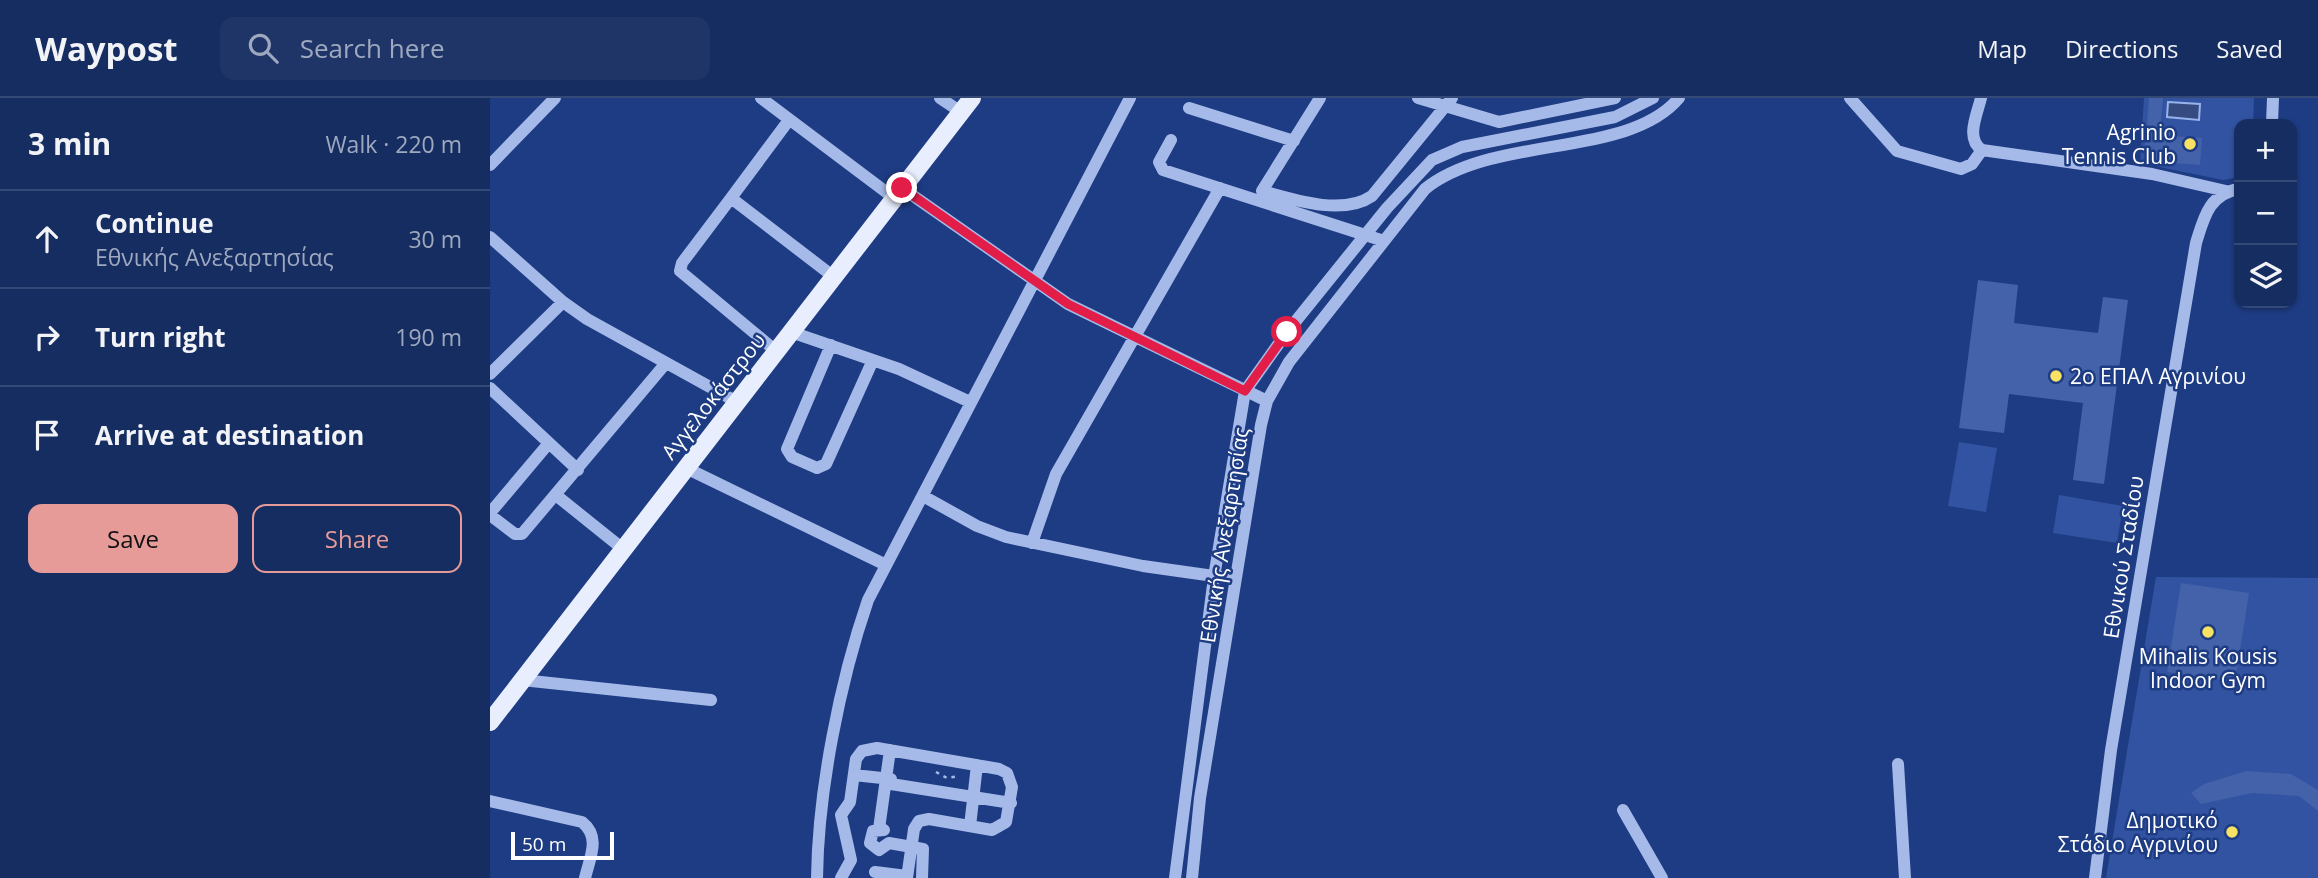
<!DOCTYPE html>
<meta charset="utf-8">
<style>
:root{--surface:#162d62;--page:#1f3568;--text:#f1f3f6;--muted:#9ea8be;--line:#354977;--accent:#e69b98}
body{margin:0;font-family:"Open Sans",sans-serif;background:var(--page);color:var(--text)}
.controls{position:absolute;right:21px;top:21px;display:grid;overflow:hidden;border-radius:14px;box-shadow:0 2px 5px #0004}
.controls button{width:63px;height:63px;display:grid;place-items:center;padding:0;border:0;border-bottom:2px solid var(--line);background:var(--surface);color:var(--text);font:35px sans-serif}
.scale{position:absolute;left:21px;bottom:18px;width:103px;box-sizing:border-box;padding-left:7px;border:4px solid #fff;border-top:0;font-size:19px;line-height:24px;white-space:nowrap;color:#fff;-webkit-text-stroke:5px #1e3c83;paint-order:stroke}
.stop{position:absolute;width:21px;height:21px;margin:-16px;border:5px solid #e11d48;border-radius:50%;background:#fff}
.stop.end{background:#e11d48;border-color:#fff;box-shadow:0 2px 7px #0008}
.list{margin:0;padding:0;list-style:none}
h2{display:flex;justify-content:space-between;align-items:center;height:91px;margin:0;padding:0 28px;font-size:30px}
h2 small{font-size:23px;font-weight:400;color:var(--muted)}
.list li{display:grid;grid-template-columns:46px 1fr auto;gap:21px;align-items:center;box-sizing:border-box;height:98px;padding:0 28px;border-top:2px solid var(--line)}
.list b{display:block;font-size:26px;white-space:nowrap}
.list p{margin:0;font-size:23px;white-space:nowrap;color:var(--muted)}
.list em{font-size:23px;font-style:normal;color:var(--muted)}
.actions{display:flex;gap:14px;padding:21px 28px}
.actions a{flex:1;padding:16px 0;border:2px solid var(--accent);border-radius:14px;text-align:center;font-size:24px;color:var(--accent)}
.actions .main{background:var(--accent);color:#111}
.icon{flex:none;width:38px;height:38px;fill:none;stroke:currentColor;stroke-width:2;stroke-linecap:round;stroke-linejoin:round}
.map{position:relative;flex:none;width:1828px;height:780px;overflow:hidden}
header{display:flex;align-items:center;gap:42px;box-sizing:border-box;height:98px;padding:0 35px;background:var(--surface);border-bottom:2px solid var(--line)}
header strong{font-size:33px}
nav{display:flex;gap:38px;margin-inline-start:auto;font-size:24px}
.search{width:490px;height:63px;background:var(--page);display:flex;align-items:center;gap:18px;box-sizing:border-box;padding:0 24px;border-radius:14px;color:var(--muted);font-size:26px}
main{display:flex}
aside{flex:1;background:var(--surface)}
.map>svg:first-child{display:block}
</style>
<header>
<strong>Waypost</strong>
<div class="search"><svg class="icon" aria-label="search" viewBox="0 0 24 24"><circle cx="10" cy="10" r="6"/><path d="M15 15l6 6"/></svg>Search here</div>
<nav><a>Map</a><a>Directions</a><a>Saved</a></nav>
</header>
<main>
<aside>
<h2>3 min<small>Walk · 220 m</small></h2>
<ul class="list">
<li><svg class="icon" aria-label="ahead" viewBox="0 0 24 24"><path d="M12 20V5M6 11l6-6 6 6"/></svg><div><b>Continue</b><p>Εθνικής Ανεξαρτησίας</p></div><em>30 m</em></li>
<li><svg class="icon" aria-label="right" viewBox="0 0 24 24"><path d="M7 20v-9h11M14 6l5 5-5 5"/></svg><div><b>Turn right</b></div><em>190 m</em></li>
<li><svg class="icon" aria-label="arrive" viewBox="0 0 24 24"><path d="M6 21V4h12l-3 4 3 4H6"/></svg><div><b>Arrive at destination</b></div></li>
</ul>
<div class="actions"><a class="main">Save</a><a>Share</a></div>
</aside>
<div class="map">
<svg width="1828" height="780" viewBox="0 0 1828 780">
<rect width="100%" height="100%" fill="#1e3c83"/>
<!-- green -->
<path fill="#3253a1" d="M1654,0H1764L1763,26H1749V79L1733,82L1650,65Z
M1469,344L1507,350L1496,414L1458,408Z
M1569,397L1633,408L1627,445L1563,435Z
M1666,479L1828,480V780H1616Z"/>
<!-- water -->
<path fill="#364c81" stroke="#98b3eb" stroke-width="2" d="M1678,4L1710,6L1709,22L1677,19Z"/>
<!-- building -->
<path fill="#4362aa" d="M1659,0H1673L1670,31H1681V38L1712,40L1710,67L1654,63Z
M1488,182L1528,187L1524,225L1608,235L1613,199L1638,202L1614,386L1583,382L1593,305L1519,296L1514,335L1469,330Z
M1691,485L1759,495L1745,584L1677,574Z
M1756,673L1801,676L1828,692V713L1809,698L1762,695L1711,706L1701,695L1714,686Z"/>
<g fill="none" stroke-linecap="round" stroke-linejoin="round">
<!-- path -->
<path stroke="#a5bae9" stroke-width="2.5" stroke-dasharray="3.5 5" stroke-linecap="butt" d="M446,674L457,680L469,678"/>
<!-- minor -->
<path stroke="#a5bae9" stroke-width="12" d="M271,0L404,100
M450,0L471,14
M830,0L772,93C804,102 853,118 882,98L962,0
M928,0L1009,24L1125,0
M1360,0L1407,53L1471,71L1482,66L1492,52
M1491,0C1487,17 1475,41 1492,52L1662,76L1736,93
M699,10L804,43
M299,22L241,100L344,179
M1782,26L1783,0
M681,42L669,64L673,72L894,143
M0,67L65,0
M412,90L578,206L777,303
M241,100L192,165L190,173L286,253
M0,139L73,204L97,221L247,304
M301,234L409,271L480,304
M341,247L297,351L302,359L327,370L336,366L383,262
M0,276L73,204
M0,290L88,372
M196,370L396,467
M67,398L133,451
M433,398L487,428L516,439L653,468L745,481
M0,415L59,345
M0,417L25,436H32L176,265
M542,445L566,376L730,90
M32,582L221,602
M1408,666L1415,780
M364,677L401,681
M396,683L401,686L521,705
M0,703L92,724C111,739 100,759 95,780
M1133,712L1172,780
M480,728L487,667
M389,731L400,652
M394,732L383,733L380,745L389,752L399,745
M399,745L433,751L432,780
M385,774L417,778
M327,780C328,693 350,583 378,502L640,0
M351,780L361,762L351,717L360,704L366,661L372,653L387,650L509,671L517,675L522,689L516,724L502,732L439,721L429,723L424,731L417,780
M685,780L724,479L755,293L797,234L897,110L942,62L972,49L1125,19L1163,0
M702,780L710,700L771,327L777,303L799,264L935,91C1003,36 1138,61 1189,0
M1605,780L1621,652L1706,145C1714,119 1719,96 1749,91"/>
<!-- major -->
<path stroke="#e8eefe" stroke-width="18" d="M0,624L482,0"/>
</g>
<g fill="none" stroke-linecap="round" stroke-linejoin="round">
<!-- route -->
<path stroke="#e11d48" stroke-width="9" d="M412,90L578,206L755,293L797,234"/>
</g>
<!-- markers -->
<g fill="#f8e264" stroke="#1e3c83" stroke-width="2.5">
<circle cx="1700" cy="46" r="7"/>
<circle cx="1566" cy="278" r="7"/>
<circle cx="1718" cy="534" r="7"/>
<circle cx="1742" cy="734" r="7"/>
</g>
<g text-anchor="middle" dominant-baseline="central" stroke-width="5" stroke-linejoin="round" paint-order="stroke">
<!-- poi labels -->
<g font-size="21" fill="#fff" stroke="#1e3c83" text-anchor="end">
<text x="1686" y="34">Agrinio<tspan x="1686" dy="24">Tennis Club</tspan></text>
<text x="1580" y="278" text-anchor="start">2ο ΕΠΑΛ Αγρινίου</text>
<text x="1718" y="558" text-anchor="middle">Mihalis Kousis<tspan x="1718" dy="24">Indoor Gym</tspan></text>
<text x="1728" y="722">Δημοτικό<tspan x="1728" dy="24">Στάδιο Αγρινίου</tspan></text>
</g>
<!-- street labels -->
<g font-size="21" fill="#fff" stroke="#1e3c83">
<text transform="translate(223 298) rotate(-52)">Αγγελοκάστρου</text>
<text transform="translate(734 437) rotate(-81)">Εθνικής Ανεξαρτησίας</text>
<text transform="translate(1633 459) rotate(-81)">Εθνικού Σταδίου</text>
</g>
</g>
</svg>
<div class="controls">
<button>+</button>
<button>−</button>
<button><svg class="icon" aria-label="layers" viewBox="0 0 24 24"><path d="M12 4l9 5-9 5-9-5zM3 14l9 5 9-5"/></svg></button>
</div>
<div class="scale">50 m</div>
<div class="stop" style="left:797px;top:234px"></div>
<div class="stop end" style="left:412px;top:90px"></div>
</div>
</main>
